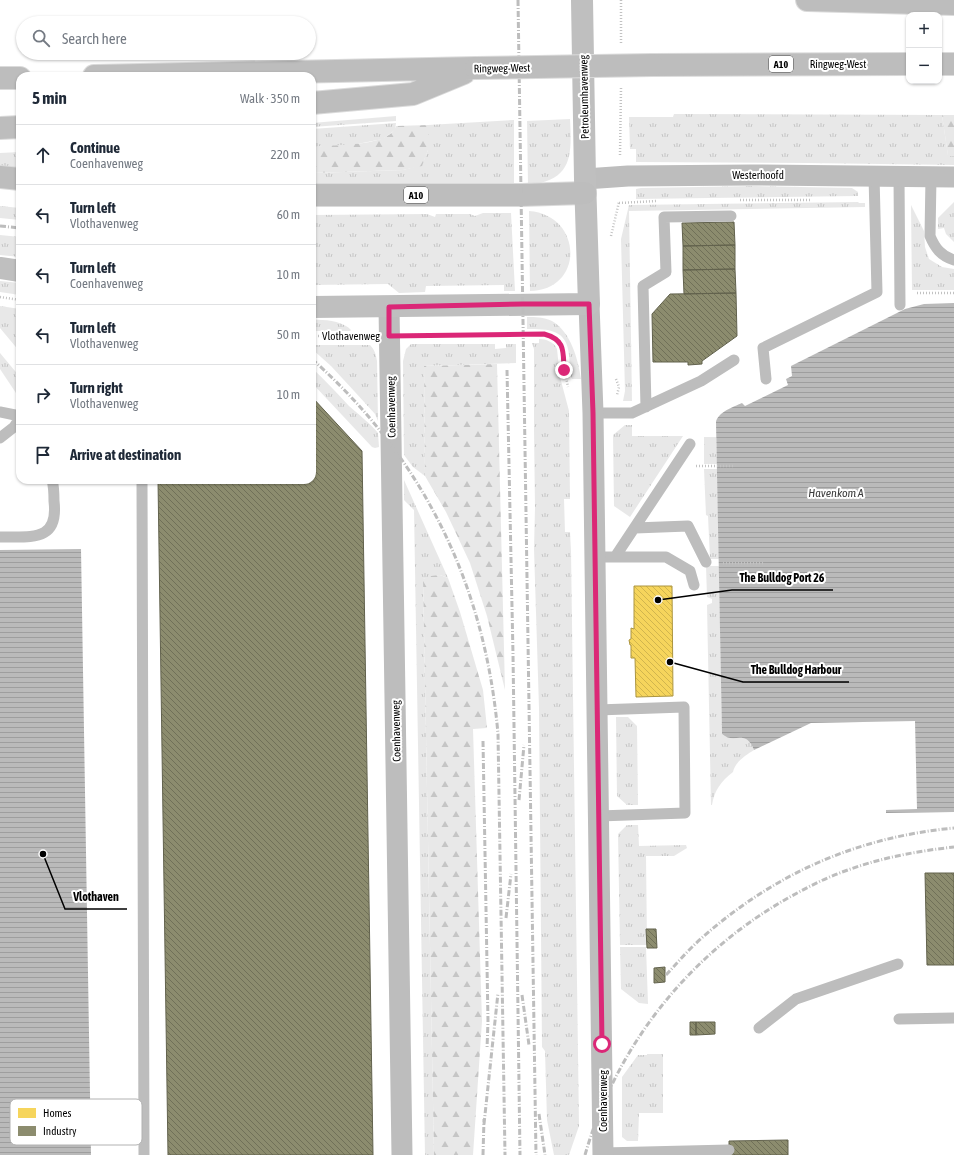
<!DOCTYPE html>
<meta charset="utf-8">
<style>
:root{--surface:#fff;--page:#f6f6f7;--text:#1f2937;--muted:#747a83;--line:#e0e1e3}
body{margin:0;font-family:"Asap Condensed",sans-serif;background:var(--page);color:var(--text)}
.controls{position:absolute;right:12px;top:12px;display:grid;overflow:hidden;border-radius:8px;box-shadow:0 1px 3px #0004}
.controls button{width:36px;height:36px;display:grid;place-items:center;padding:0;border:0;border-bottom:1px solid var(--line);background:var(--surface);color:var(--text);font:20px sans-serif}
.stop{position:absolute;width:12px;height:12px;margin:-9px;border:3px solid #db2777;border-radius:50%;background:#fff}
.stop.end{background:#db2777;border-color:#fff;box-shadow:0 1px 4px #0008}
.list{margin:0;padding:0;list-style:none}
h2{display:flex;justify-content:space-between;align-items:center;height:52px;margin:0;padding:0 16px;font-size:17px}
h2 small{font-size:13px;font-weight:400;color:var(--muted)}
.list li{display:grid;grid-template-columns:26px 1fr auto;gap:12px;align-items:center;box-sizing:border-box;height:60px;padding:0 16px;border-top:1px solid var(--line)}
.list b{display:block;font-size:15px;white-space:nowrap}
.list p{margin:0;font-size:13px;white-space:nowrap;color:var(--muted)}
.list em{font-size:13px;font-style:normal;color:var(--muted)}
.icon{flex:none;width:22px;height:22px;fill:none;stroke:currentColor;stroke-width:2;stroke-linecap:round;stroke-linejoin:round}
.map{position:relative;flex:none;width:954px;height:1155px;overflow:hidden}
.search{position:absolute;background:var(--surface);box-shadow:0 1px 3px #0004;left:16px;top:16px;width:300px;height:44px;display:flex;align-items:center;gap:10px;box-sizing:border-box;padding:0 14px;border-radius:22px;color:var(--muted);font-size:15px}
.panel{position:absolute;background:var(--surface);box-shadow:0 1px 3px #0004;left:16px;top:72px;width:300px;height:412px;border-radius:12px}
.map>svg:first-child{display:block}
</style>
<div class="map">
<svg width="954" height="1155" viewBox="0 0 954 1155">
<defs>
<pattern id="grass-tufts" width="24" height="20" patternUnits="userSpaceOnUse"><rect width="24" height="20" fill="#e8e8e8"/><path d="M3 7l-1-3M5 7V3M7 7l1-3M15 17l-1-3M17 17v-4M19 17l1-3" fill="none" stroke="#c5c5c5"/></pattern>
<pattern id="forest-firs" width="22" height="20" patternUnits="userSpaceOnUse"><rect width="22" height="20" fill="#e8e8e8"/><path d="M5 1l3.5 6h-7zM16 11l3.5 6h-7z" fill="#c5c5c5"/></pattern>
<pattern id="water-rules" width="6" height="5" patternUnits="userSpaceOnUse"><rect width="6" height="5" fill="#bababa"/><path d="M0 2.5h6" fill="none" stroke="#9e9e9e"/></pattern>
<pattern id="homes-back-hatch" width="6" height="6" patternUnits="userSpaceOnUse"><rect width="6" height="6" fill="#f6d55c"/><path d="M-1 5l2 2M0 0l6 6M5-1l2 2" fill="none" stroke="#d1b54e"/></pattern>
<pattern id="industry-back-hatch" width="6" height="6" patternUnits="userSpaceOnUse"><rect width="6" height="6" fill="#8c8c6e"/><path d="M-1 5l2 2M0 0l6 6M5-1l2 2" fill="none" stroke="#707058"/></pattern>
</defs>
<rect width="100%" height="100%" fill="#fff"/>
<!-- grass -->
<path fill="url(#grass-tufts)" d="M674,114L942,115L948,155L954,156V165L808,163L636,162V149H630L629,117H673Z
M396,116V121L312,127V123Z
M570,119C572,157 572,180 528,185L527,121Z
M514,120V185L312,187V173L403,170L422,165L428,150V125Z
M396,123L395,130L383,139L352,145L312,147V129Z
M20,152V172L0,170V153Z
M756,186L852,188L858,192V196L636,199V189L641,188Z
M858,202L859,203H865V207L629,211L632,401H623L625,391L621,239L629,205Z
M954,202V242L946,234L944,228L938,229V218Z
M911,205L924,231L925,247L929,259L942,267L954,269V290H912Z
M0,206L20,208V220L0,218Z
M529,211C583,215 585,290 530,291Z
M483,213H511L515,291H504V285L426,286L425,292L399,293L388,284L312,285V215L427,214L435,217L436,214H470L475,216Z
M0,235L20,237V257L0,255Z
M0,281L20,283V295L0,292Z
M0,306L20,309V352L0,328Z
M527,317C535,317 544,317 552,321C571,332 578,359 581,379H572L571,377C569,369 570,362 569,355C567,329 548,329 527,329Z
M312,320C324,319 343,321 351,330L350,331H312Z
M539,339C546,339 554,342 557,349L560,377L569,411L570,499H564L565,532H570L571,551L579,1126L569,1155H554L547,1120L545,1051L542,1047L539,708L534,549L535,508L534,430V349L532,343H539Z
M411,344H495V349L506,348V344H516V363L424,366L425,476L413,467L404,455L403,361L406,349Z
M312,345H370C375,350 376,355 377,361L378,421L375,414L355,392L331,366L312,349Z
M0,353L20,377V390L16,393L0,369Z
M312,368C325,380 337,393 349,406C359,415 370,423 378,433L379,447L375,448L372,447L312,383Z
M625,425H632V436H683L630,517L614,506L613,435Z
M704,437H716L717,464H704Z
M704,469H717L719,559H710L708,516L706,515Z
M404,480L448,578L440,575L423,579L434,1155H425L414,510L404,500Z
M706,566H719L722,734C734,745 745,728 754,750C746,755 735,762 733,772C721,781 714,791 712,805H711L707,605L712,603V599L707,597Z
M616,717H628L637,726L638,805H627L617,796Z
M627,825H638L639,846L686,845L687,848L674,856H646L647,945H620L618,834Z
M620,947H646L648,1004L639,1003L621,989Z
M647,1054H663V1113H639L638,1141H627L622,1137V1077L638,1055H647Z"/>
<!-- forest -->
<path fill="url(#forest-firs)" d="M942,115H954V156H948Z
M428,125V150L422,166L403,170L312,173V147C330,144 390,148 396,126Z
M497,364L505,690L487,616L470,563L446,512L425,476L424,366Z
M440,575L448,578L460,612L483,690L487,728L473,729L482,1021L473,1155H434L423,579L431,576Z"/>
<!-- water -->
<path fill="url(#water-rules)" d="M954,303V812L886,813V810L917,809L915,721L811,723L754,750C745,728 734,745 722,734L716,422C718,412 733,407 742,403L745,406L788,385L786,379L792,376L791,366L905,309L924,304Z
M81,549L91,1155H0V550Z"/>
<!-- homes -->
<path fill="url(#homes-back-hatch)" stroke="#ac9540" d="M634,586H672L673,696L636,697L635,658H631V645H630L629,640L631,639V628L634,629Z"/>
<!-- industry -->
<path fill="url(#industry-back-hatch)" stroke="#62624d" d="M734,222L735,245L683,246L682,223Z
M735,245V269L683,270V246Z
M735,269L736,293L684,294L683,270Z
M736,293L737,336L702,361V364L688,365V362H653L652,314L670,294Z
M312,397L362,451L373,1155H168L158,480H312Z
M925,873H954V965H927Z
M646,929H656L657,948H647Z
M665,967V982L654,983V968Z
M690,1022H696V1035H690Z
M696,1022H715V1034L696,1035Z
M788,1140V1155H729V1141Z"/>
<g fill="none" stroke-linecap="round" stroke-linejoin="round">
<defs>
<path id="motorway" d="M807,0L954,4
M939,64H954
M652,65L909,64
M94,76L476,68
M0,78H20
M312,103L413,94L464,73
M0,128L20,127
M0,177L20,179
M312,195H521L585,193"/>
</defs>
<!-- motorway casing -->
<use href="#motorway" stroke="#dbdbdb" stroke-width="24"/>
<!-- path -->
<path stroke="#c2c2c2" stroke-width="2.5" stroke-dasharray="1 2" stroke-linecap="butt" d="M621,0V43
M620,155L621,88
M740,200H811
M619,203L657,201
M611,236L619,202
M917,293H954
M0,297L20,300
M412,335L545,334C565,340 562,351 564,369C565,375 567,381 568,387
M312,336H369
M616,379L619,387L617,395
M696,466H733
M723,563H763"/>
<!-- service -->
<path stroke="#bdbdbd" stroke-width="11" d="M899,177L900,305
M931,177L930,236C935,248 941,256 954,260
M766,379L763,348L877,292L874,176
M646,407L643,286L666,272L664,217L731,216
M0,412L20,416
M593,413H632L701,381L734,360
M0,438L14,427L20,418
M142,480L144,1155
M635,528L688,526L706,562
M0,537C30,536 59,543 54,501C54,494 54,487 52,480
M595,557H666L690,571L694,585
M615,557L690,444
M597,710L684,707L685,813L599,816
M899,1019L954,1018
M759,1028L796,999L898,964
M603,1153L729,1150"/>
<!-- minor -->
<path stroke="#bdbdbd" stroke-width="21" d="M585,179L628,176L752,175L954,177
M589,304L593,413L603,1155
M389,307L402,1155"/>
<!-- secondary -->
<path stroke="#bfbfbf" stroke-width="22" d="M0,268L20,271
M312,307L589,304L585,179L582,0"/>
<!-- motorway -->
<use href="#motorway" stroke="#bdbdbd" stroke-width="22"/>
<!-- rail -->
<path stroke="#bdbdbd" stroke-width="3" stroke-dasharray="6 2 1 2" stroke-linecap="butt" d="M518,0L536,1155
M0,226L20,228
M312,359C424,459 485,585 498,734L505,1155
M507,370L513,654L520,1155
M483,741L488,1021L487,1049
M519,800L524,745
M506,918L511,874
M666,975C678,962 690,948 704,936C776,873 858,837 954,828
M522,995L529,1045
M539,1114L545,1155
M484,1124L498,993
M483,1155L484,1119
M585,1155C616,1046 689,954 788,898C806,888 825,878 845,871C880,858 917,851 954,847"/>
<defs>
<path id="motorway-bridge" d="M476,68L652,65"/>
</defs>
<!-- motorway-bridge casing -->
<use href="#motorway-bridge" stroke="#dbdbdb" stroke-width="24" stroke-linecap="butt"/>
<!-- motorway-bridge -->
<use href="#motorway-bridge" stroke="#bdbdbd" stroke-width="22"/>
</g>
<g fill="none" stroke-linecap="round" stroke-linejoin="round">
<!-- route -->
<path stroke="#db2777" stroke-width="5" d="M564,370C563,352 566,340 544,334L389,336V307L523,304H589L593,413L602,1044"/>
</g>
<g text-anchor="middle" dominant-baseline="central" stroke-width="4" stroke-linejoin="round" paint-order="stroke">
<!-- shield labels -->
<g fill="#fff" stroke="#4c4c4c" stroke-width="1">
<rect x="769" y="56" width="24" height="16" rx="3"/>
<rect x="404" y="187" width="24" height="16" rx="3"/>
</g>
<g font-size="10" font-weight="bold" fill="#000">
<text x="781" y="64">A10</text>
<text x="416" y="195">A10</text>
</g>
<!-- street labels -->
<g font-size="11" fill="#000" stroke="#fff">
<text x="838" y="64">Ringweg-West</text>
<text transform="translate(502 68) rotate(-1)">Ringweg-West</text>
<text transform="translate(584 97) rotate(-91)">Petroleumhavenweg</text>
<text x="758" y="175">Westerhoofd</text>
<text x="351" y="336">Vlothavenweg</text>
<text transform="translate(391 407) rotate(-91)">Coenhavenweg</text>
<text transform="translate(396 731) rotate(-91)">Coenhavenweg</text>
<text transform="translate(603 1101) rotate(-90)">Coenhavenweg</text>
</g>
<!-- water labels -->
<g font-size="12" font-style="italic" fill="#3d3d3d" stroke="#fff">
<text x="836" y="493">Havenkom A</text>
</g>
</g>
<!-- legend -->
<rect x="10" y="1099" width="132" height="46" rx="6" fill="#fff" stroke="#b2b2b2" stroke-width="1"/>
<rect x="18" y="1108" width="18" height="10" fill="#f6d55c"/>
<rect x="18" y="1126" width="18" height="10" fill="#8c8c6e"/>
<g font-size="11" fill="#000">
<text x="43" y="1117">Homes</text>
<text x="43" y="1135">Industry</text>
</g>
<!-- callouts -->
<path fill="none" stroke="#000" stroke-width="1.5" d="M658 600L732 590H833M670 662L743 682H849M43 854L65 909H127"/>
<g fill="#000" stroke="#fff" stroke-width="1.5">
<circle cx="658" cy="600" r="4"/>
<circle cx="670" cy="662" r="4"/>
<circle cx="43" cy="854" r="4"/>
</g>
<g font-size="12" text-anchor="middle" font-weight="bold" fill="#000" stroke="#fff" stroke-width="4" stroke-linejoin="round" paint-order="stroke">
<text x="782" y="582">The Bulldog Port 26</text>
<text x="796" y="674">The Bulldog Harbour</text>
<text x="96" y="901">Vlothaven</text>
</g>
</svg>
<div class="controls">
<button>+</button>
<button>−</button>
</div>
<div class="stop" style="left:602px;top:1044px"></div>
<div class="stop end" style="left:564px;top:370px"></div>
<div class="search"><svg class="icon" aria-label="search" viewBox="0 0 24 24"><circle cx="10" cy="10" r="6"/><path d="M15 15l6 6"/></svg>Search here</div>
<section class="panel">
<h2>5 min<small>Walk · 350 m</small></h2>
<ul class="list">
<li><svg class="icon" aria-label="ahead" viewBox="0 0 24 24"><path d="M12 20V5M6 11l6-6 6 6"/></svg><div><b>Continue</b><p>Coenhavenweg</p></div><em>220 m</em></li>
<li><svg class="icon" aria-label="left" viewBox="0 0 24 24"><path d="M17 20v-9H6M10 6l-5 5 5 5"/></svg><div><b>Turn left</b><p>Vlothavenweg</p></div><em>60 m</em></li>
<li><svg class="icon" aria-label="left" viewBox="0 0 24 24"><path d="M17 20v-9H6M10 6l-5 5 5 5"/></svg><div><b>Turn left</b><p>Coenhavenweg</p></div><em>10 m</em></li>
<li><svg class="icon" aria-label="left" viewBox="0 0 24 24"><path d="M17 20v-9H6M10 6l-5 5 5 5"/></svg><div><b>Turn left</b><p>Vlothavenweg</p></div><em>50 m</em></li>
<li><svg class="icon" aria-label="right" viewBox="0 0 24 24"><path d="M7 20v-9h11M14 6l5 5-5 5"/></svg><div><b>Turn right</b><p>Vlothavenweg</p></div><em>10 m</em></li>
<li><svg class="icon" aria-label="arrive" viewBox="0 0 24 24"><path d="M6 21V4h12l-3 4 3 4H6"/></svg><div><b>Arrive at destination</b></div></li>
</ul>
</section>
</div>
